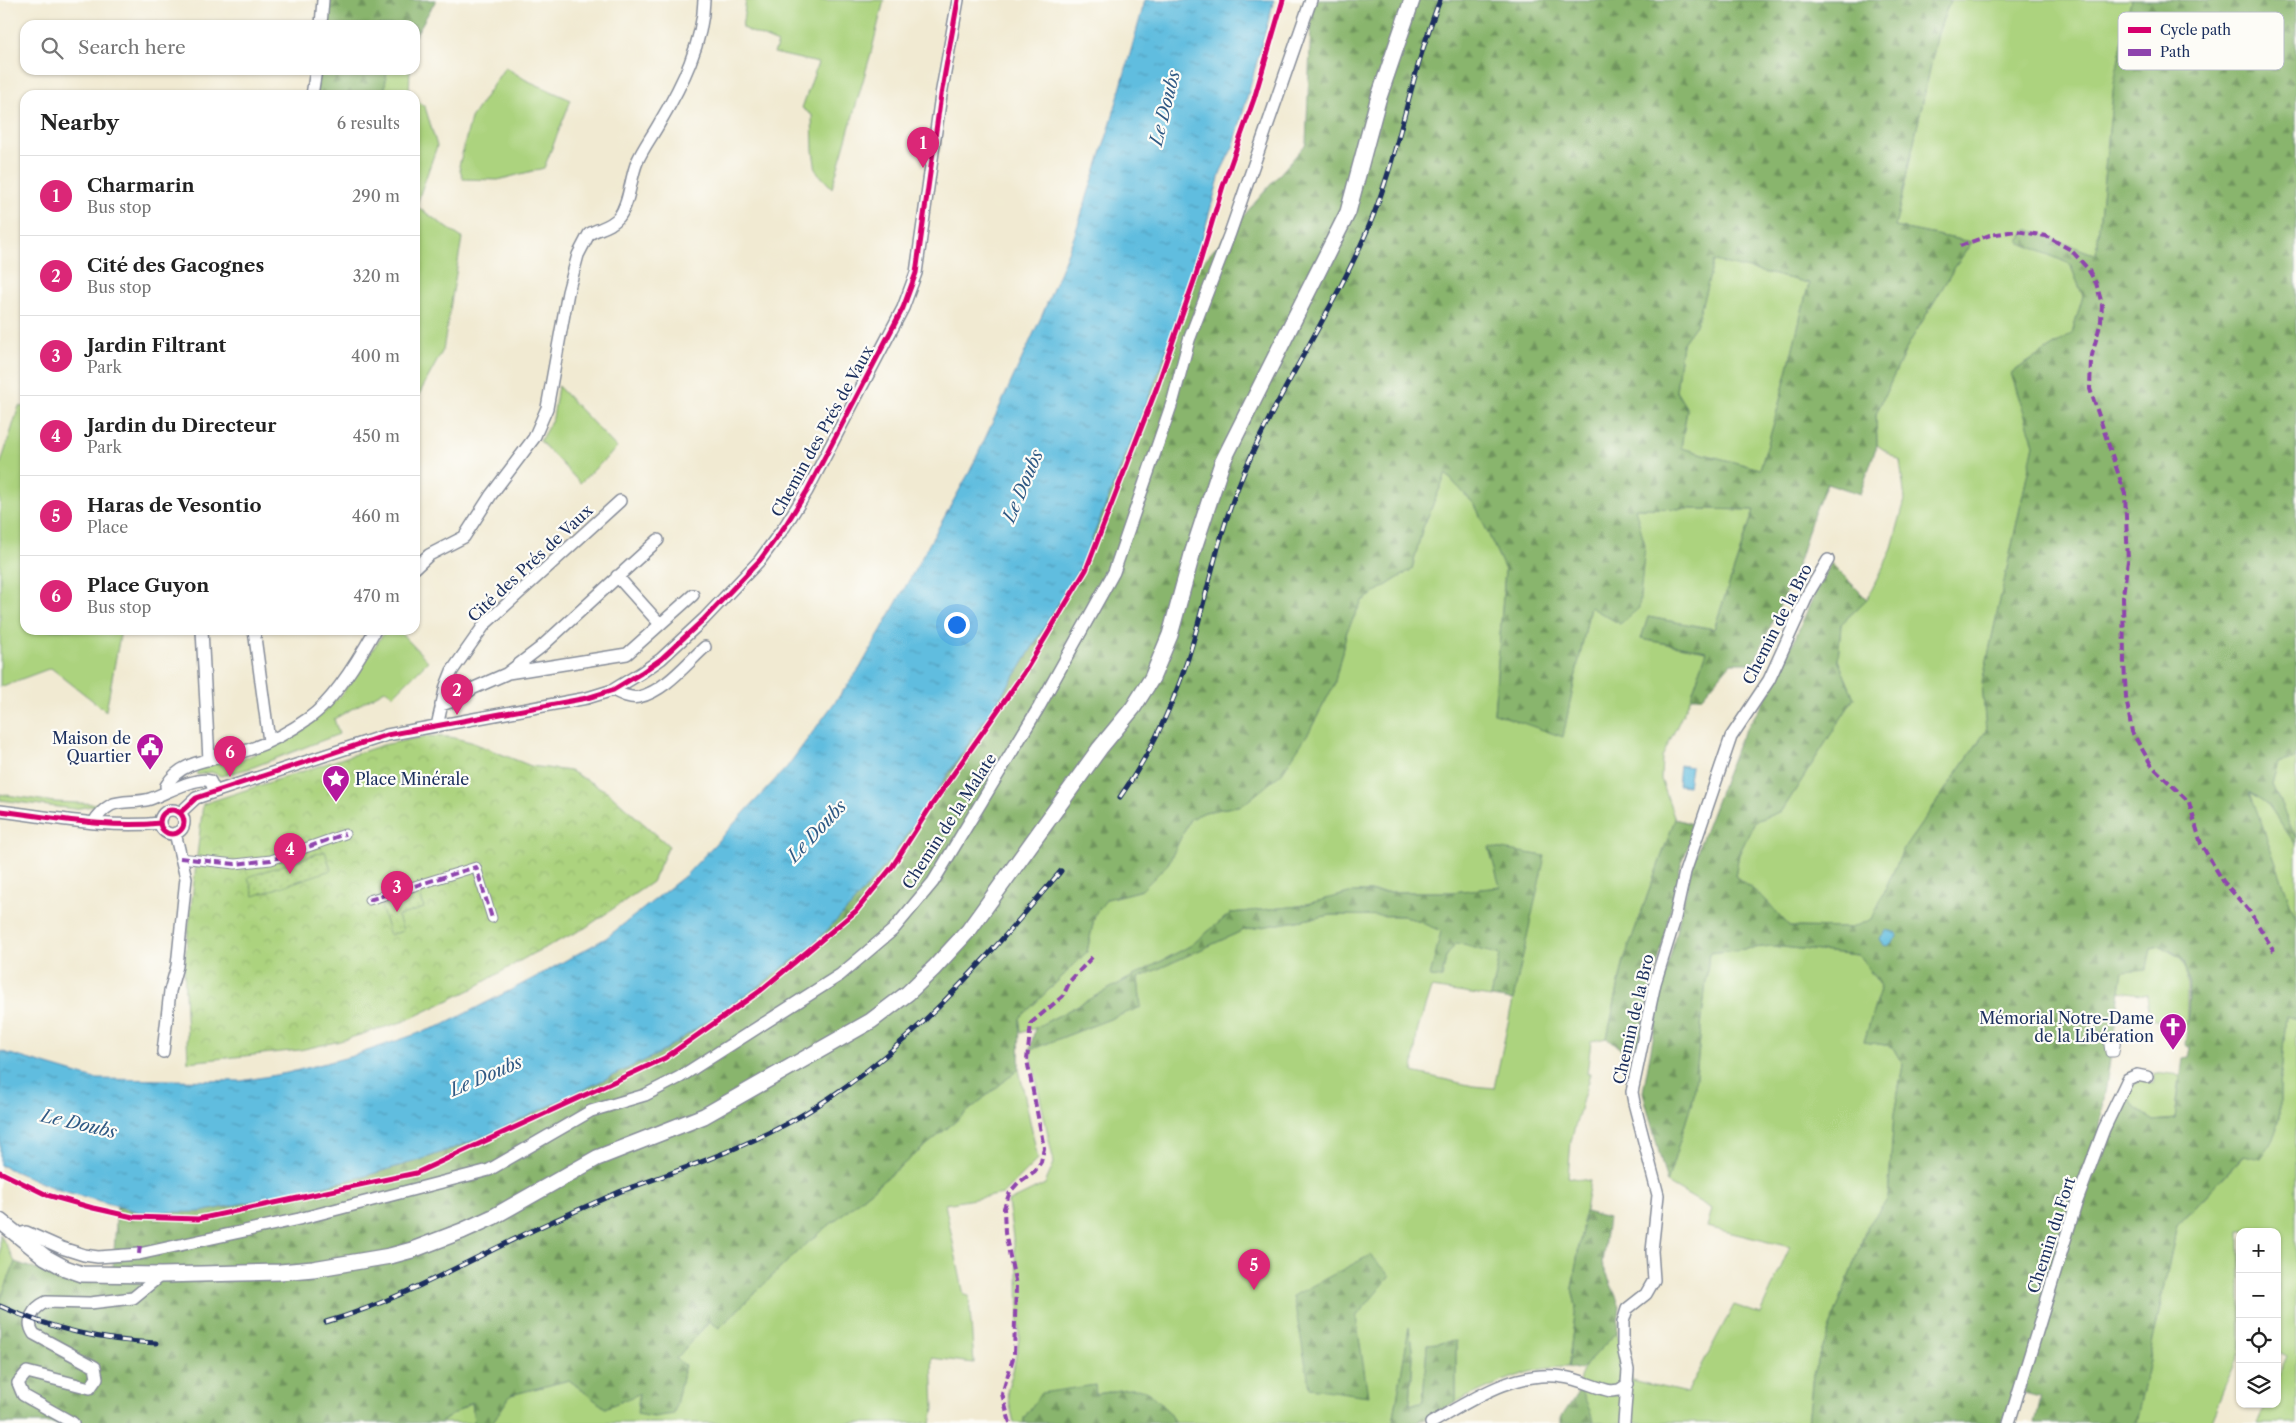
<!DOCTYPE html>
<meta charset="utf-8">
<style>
:root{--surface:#fff;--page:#f6f6f6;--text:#222;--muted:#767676;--line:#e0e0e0;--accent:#db2777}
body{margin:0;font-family:"Libre Caslon Text",serif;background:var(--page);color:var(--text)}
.controls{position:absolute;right:15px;bottom:15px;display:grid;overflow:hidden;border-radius:10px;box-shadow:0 1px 4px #0004}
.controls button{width:45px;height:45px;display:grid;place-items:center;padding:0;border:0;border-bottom:1px solid var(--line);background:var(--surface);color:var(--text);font:25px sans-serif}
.you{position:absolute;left:956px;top:624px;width:18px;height:18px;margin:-12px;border:4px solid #fff;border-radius:50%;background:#1a73e8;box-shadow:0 0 0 8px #1a73e833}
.badge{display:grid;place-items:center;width:32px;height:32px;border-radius:50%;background:var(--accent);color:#fff;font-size:16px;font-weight:700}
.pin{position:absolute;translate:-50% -41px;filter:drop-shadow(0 1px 2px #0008)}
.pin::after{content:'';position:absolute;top:26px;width:18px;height:15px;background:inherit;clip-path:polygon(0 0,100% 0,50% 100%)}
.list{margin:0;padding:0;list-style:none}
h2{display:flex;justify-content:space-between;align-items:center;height:65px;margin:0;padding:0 20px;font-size:21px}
h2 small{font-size:16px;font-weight:400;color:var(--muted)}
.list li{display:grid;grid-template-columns:32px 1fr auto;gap:15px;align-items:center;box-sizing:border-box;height:80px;padding:0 20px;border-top:1px solid var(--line)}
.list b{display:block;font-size:19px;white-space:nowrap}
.list p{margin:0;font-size:16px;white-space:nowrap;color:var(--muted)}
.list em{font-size:16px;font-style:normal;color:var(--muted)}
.icon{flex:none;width:28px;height:28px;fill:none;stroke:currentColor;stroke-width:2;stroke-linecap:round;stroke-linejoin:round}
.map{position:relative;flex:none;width:2296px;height:1423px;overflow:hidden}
.search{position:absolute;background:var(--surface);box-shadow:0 1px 4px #0004;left:20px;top:20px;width:400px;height:55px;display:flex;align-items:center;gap:12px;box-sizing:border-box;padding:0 18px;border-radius:15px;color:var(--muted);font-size:19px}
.panel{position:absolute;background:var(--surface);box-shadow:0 1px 4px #0004;left:20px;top:90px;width:400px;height:545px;border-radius:15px}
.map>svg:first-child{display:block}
</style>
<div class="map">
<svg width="2296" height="1423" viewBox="0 0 2296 1423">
<defs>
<pattern id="forest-firs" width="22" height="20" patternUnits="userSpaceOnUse" patternTransform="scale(1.25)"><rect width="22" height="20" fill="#89b56d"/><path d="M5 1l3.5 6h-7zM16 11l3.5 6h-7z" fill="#6f945d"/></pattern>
<pattern id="park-crowns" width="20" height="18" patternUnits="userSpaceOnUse" patternTransform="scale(1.25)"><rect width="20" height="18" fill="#acd37e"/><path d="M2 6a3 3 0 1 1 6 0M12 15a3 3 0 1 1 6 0" fill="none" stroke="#93b56f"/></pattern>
<pattern id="garden-dots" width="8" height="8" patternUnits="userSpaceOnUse" patternTransform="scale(1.25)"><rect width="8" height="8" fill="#acd37e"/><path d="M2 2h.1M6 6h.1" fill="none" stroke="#93b56f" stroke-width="1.8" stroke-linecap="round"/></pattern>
<pattern id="water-ripples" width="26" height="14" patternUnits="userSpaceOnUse" patternTransform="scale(1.25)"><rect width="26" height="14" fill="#61bddf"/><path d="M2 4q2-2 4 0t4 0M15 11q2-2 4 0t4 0" fill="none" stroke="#4f9ab8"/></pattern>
</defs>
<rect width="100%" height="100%" fill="#fdfcf7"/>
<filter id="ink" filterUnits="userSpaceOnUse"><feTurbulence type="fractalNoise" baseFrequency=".02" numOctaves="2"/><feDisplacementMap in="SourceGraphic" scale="10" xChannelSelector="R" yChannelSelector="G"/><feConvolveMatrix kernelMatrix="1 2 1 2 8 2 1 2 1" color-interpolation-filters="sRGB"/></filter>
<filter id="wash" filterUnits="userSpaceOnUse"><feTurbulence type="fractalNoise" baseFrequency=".0096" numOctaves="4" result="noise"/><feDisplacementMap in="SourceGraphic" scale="20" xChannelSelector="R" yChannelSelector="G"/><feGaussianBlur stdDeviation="1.12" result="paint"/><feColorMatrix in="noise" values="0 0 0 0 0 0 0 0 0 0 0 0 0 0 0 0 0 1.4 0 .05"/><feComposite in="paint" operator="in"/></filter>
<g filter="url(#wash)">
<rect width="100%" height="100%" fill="#f1ead2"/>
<!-- grass -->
<path fill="#acd37e" stroke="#64816e" d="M746,0H884L871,53L832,188L816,171L813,150L812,115L802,108L818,63L774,53L778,43L742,28Z
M1950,0H2131L2114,83L2096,255L2027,229L2019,242L2070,264L2083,296L2072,334L2011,373L2034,444L1982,683L1986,731L1903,850L1873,919L1851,928L1790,927L1764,898L1735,876L1739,854L1755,821L1782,811L1854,698L1838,660L1841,624L1867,599L1891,551L1905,500L1900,461L1877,445L1876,414L1908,345L1955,267L1972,242L1895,227L1938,33Z
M505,67L526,80L571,100L544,168L498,180L463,179L459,166L471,118Z
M387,70H410L409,95H384Z
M415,99L425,107L437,146L416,206L462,238L443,350L415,402Z
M1714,260L1809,283C1793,345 1780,408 1760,469L1681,448L1687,410L1676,391L1682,344L1696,325Z
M558,386L617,448L580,483L540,441L553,418Z
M19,406L25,407V630H121L106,711L51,668L0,687V466Z
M1446,474L1475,505L1505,570L1494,713L1563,736L1590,607L1645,545L1634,508L1754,510L1714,629L1648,617L1641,639L1707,651L1691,697L1662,757L1661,779L1675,819L1624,960L1607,1038L1591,1041L1587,1074H1590L1571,1141L1568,1177L1590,1181L1572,1288L1576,1307L1568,1367C1526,1367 1493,1386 1456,1402V1342L1427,1344L1423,1401L1410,1405L1413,1356L1409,1330L1393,1423H1175C1151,1383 1137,1389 1095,1394V1385L1024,1418V1423H1014L1007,1392L1013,1371L1019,1339L1018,1273L1008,1202L1045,1184L1054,1163L1030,1050L1141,1007L1138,978L1244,930L1332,915L1405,916L1442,931L1430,977L1442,978L1446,957L1456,942L1501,955L1491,997L1431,988L1417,1032L1413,1072L1473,1086L1494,1088L1544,856L1489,848L1501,887L1452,892H1353L1299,906L1231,913L1190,946L1035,1028L1021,1033L1020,1018L1087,952L1095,913L1107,899L1142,890L1168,864L1190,819L1205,812L1243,805L1309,732L1334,685L1347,631L1362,601L1412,569L1422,530Z
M386,630H398L428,661L394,695L385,690L334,719L339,734L251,768L221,776L211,772L197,775L196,769L207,765L242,760L304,730L342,694Z
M2296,758V838L2272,785L2278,763Z
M2249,791L2267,803L2296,845V919Z
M0,794L54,802L104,804L74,809L0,800Z
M1772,946L1858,955L1881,986L1864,1042L1892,1046L1903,1065L1894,1114L1888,1199L1867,1227L1813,1374L1808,1423H1593C1591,1411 1583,1401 1580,1390C1575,1367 1603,1347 1617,1332L1631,1380L1687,1393L1734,1305L1760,1314L1790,1247L1707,1227L1712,1209L1667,1183L1694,1095L1709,953Z
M2160,946L2181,958L2187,971V1028L2162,1026V1021L2150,1019L2147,995L2120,991L2123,970L2151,948Z
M2286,1015L2296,1019V1423H2258L2266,1404H2277V1379L2287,1357L2277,1352V1232H2240V1350L2210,1423H2136L2177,1226L2280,1118V1088Z
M1019,1069L1038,1159L1003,1194L945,1204L964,1295L969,1296L974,1363L932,1358L934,1409L931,1423H492L510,1395L569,1380L605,1408L675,1359L710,1321L719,1328L799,1250Z
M2155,1073L2180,1076L2175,1119L2154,1121L2135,1108L2128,1097C2135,1080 2135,1080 2153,1083Z
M0,1234L15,1262L0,1300Z
M472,1402L474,1423H440Z"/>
<!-- forest -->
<path fill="url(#forest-firs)" stroke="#527266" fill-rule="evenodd" d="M326,0H436L415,36V25H324Z
M1312,0H1950L1938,33L1895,227L1972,242L1955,267L1908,345L1876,414L1877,445L1860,494L1827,483L1812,518L1798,564L1754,663H1731L1702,697H1691L1707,651L1641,639L1648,617L1714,629L1754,510L1635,508L1645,545L1639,608L1620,624L1590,607L1563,737L1494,713L1505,570L1475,505L1446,474L1422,530L1412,569L1362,601L1347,631L1334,685L1309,732L1282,773L1243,805L1205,812L1190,819L1168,864L1142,890L1107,899L1095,914L1087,952L1020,1018L1019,1069L799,1250L719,1328L709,1321L676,1359L685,1365L674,1414L653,1417L637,1414L639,1394L605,1408L569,1380L511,1395L492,1423H474L472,1402L440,1423H0V1301L15,1262L46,1273L112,1282L117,1206L139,1212L294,1193L365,1176L426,1158L484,1137L660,1053L929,804L1020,668L1082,564L1154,384L1197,269L1306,144ZM1714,261L1809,283C1793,345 1780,408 1760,469L1681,448L1687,409L1676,391L1682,344L1696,325Z
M2131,0H2296V758L2278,763L2272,785L2296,838V845L2267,803L2250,792L2296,919V1019L2286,1016L2280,1088V1119L2271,1143L2260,1159L2244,1155L2177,1226L2136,1423H2034L2040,1397L2016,1391L2004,1423H1808L1813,1374L1867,1227L1888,1199L1894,1114L1903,1065L1892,1046L1864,1042L1881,986L1858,955L1772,946L1709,953L1694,1095L1667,1183L1643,1092L1663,986L1693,862L1740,739L1775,684L1814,595L1831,563L1867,599L1841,624L1838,660L1854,698L1782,811L1755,821L1739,854L1735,876L1764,898L1790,927L1851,928L1872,919L1903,850L1986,731L1982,683L2034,444L2011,373L2072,334L2083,296L2070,264L2019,242L2027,229L2096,255L2114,83ZM2160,946C2166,949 2176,953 2181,958C2194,971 2187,1027 2185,1045L2191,1048L2189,1057L2183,1058L2175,1119L2154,1121L2135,1108L2128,1097L2110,1131L2100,1127L2123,971L2147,969L2151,948Z
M319,70H387L384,95H314Z
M1675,819L1696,825L1681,865L1639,1043L1623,1051L1607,1038L1624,960Z
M1489,847L1545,856L1513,1000L1491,997L1500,955L1456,943L1446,957L1442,978L1430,977L1441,931L1405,916L1332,915L1244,930L1138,978L1141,1007L1030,1050L1035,1028L1190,946L1231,913L1299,906L1353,892H1452L1500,887Z
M1585,1212L1608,1218L1602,1263L1620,1306L1617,1332L1581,1370L1568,1367L1576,1307L1572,1288Z
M1370,1255L1390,1276L1356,1317L1368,1396L1310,1388L1293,1296Z
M1409,1327L1413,1356L1410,1405L1423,1401L1427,1344L1456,1341V1402L1416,1423H1393Z
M1095,1385L1096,1394C1108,1393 1122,1388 1135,1389C1153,1389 1167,1409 1175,1423H1024V1418L1041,1393Z
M1580,1389L1591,1413L1593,1423H1561V1418Z"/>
<!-- park -->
<path fill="url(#park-crowns)" stroke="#64816e" d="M427,736L450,737L471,742L531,766L570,771L608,792L669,846L652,882L585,928L532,954L470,990L405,1021L340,1041L300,1050L188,1062L184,967L203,804L383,745Z"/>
<!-- garden -->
<path fill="url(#garden-dots)" stroke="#64816e" d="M325,851L331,870L254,896L248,877Z
M420,894L424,908L398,916L403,931L390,935L381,907Z"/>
<!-- water -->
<path fill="url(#water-ripples)" stroke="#3e769e" d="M1145,0H1274L1234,145L1221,171L1201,243L1197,269L1154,384L1082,564L1020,668L888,862L850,907L809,948L756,988L660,1053L484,1137L426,1158L365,1176L294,1193L200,1212H139L56,1189L0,1165V1051L95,1079L241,1081L287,1073L349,1057L443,1025L532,979L606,938L686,875L787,767L860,668L970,471L1043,313L1074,237L1110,126Z
M1680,765L1691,767L1688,786L1678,785Z
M1887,930L1897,933V937L1888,946L1883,945L1879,939Z"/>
</g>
<g filter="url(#ink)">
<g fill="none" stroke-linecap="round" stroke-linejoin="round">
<defs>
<path id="pedestrian" d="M180,858L235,864L271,860L345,834
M369,900L476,867L492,918
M2112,1038L2116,1039L2114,1052H2110L2109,1045Z"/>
<path id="minor" d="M321,25L323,0
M312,95L316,70
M415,568L429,555L464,537L491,495L534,438L547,408L568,292L578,255L589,234C599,228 611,227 619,217C630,202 630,179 637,162C643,148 653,135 660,122C682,85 703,43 704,0
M617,576L660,624
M202,630L209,760
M254,630L269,741
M508,673L627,654L693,595
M613,690C621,694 630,699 639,697C665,691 686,664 705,647
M441,705L456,700L474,688L506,674L540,648L658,540
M437,726L446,686L452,671L485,624L620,501
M168,790L166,786C182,757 221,760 248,750C268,743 291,731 309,718C335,700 360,657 375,630
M160 822a12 12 0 1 1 24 0a12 12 0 1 1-24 0Z
M0,811C50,817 110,829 160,823
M180,813L196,798L387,735L587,698L613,690L641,673L661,659L704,619L760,560L785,526L807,491L903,308L916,273L941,95L958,0
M94,822C98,815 104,809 111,805C122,800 138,803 150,799C165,794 195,776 210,781L215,791
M163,1052L170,991L177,966L186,878L175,833
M15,1235L26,1232L62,1248L84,1255L98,1257L139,1254L299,1219L489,1170L591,1111L645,1095L680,1077L840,975L893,930L933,882L1039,707L1114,572L1173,400L1189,340L1230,233L1311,0
M73,1423L23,1395L18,1383L27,1372L90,1388L97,1378L95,1367L34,1334C25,1321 33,1308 46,1302L90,1303L133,1298L161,1275
M1431,1423C1470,1401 1516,1369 1563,1377C1580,1379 1595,1388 1611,1391L1619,1390L1628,1384
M1624,1423L1628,1370L1623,1347V1322L1627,1309L1646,1294L1654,1280L1652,1251L1658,1195L1634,1103L1632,1092L1655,983L1674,922L1685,872L1731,737L1769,680L1809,592L1828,560
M2009,1423L2077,1201L2104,1129L2128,1079L2137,1075L2147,1077"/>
<path id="secondary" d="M0,1221L45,1257L65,1268L82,1274L161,1275L280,1272L313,1269L390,1256L412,1250L462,1231L493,1217L597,1158L704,1116L871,1021L908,993L934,968L969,930L1100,748L1133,708L1152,678L1170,635L1193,551L1222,463L1348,212L1378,100L1412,0"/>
</defs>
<!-- pedestrian casing -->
<use href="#pedestrian" stroke="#868c98" stroke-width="11"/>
<!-- minor casing -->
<use href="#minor" stroke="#868c98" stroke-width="14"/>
<!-- secondary casing -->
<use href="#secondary" stroke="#868c98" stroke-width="18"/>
<!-- pedestrian -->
<use href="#pedestrian" stroke="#fff" stroke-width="9"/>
<!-- minor -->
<use href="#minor" stroke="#fff" stroke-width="11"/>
<!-- secondary -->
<use href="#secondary" stroke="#fff" stroke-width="15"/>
<defs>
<path id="rail" d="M1120,797C1158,743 1183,683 1199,620C1211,575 1221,530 1238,487C1273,398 1329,319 1367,231C1399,157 1410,75 1440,0
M0,1306C49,1328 102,1341 156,1343
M326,1322C405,1299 477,1255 551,1222C576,1211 600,1200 624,1190C674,1172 724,1155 771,1132C891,1072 976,970 1061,871"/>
</defs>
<!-- rail casing -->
<use href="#rail" stroke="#1b2f5e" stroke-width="5"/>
<!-- rail -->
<use href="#rail" stroke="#fdfcf7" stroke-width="3" stroke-dasharray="9" stroke-linecap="butt"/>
<!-- quiet -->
<path stroke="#8e44ad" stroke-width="4" stroke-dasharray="8 4" stroke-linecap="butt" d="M1960,246L1990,235L2016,231L2046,236L2071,250L2088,269L2096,283L2102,304L2101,321L2091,359L2090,389L2125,494L2128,561L2123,595L2124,662L2126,697L2132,732L2152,766L2189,802L2201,844L2223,881L2250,912L2274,951
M180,858L235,864L271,860L345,834
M369,900L476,867L492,918
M139,1254L140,1245
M1010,1423L1002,1394L1014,1355L1016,1285L1005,1233L1004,1208L1010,1192L1018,1183L1035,1171L1041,1162L1044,1148L1027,1060L1031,1023L1063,996L1070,981L1093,956"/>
<defs>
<path id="cycleway" d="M160 822a12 12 0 1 1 24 0a12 12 0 1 1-24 0Z
M0,811C50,817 110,829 160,823
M180,813L196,798L387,735L587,698L613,690L641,673L661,659L704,619L760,560L785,526L807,491L903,308L916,273L941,95L958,0
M0,1172L47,1195L93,1208L133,1217L198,1219L416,1173L665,1058L760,991L856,911L892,867L931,806L1024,673L1086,570L1157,387L1196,275L1223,186L1254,99L1283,0"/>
</defs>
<!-- cycleway casing -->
<use href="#cycleway" stroke="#fdfcf7" stroke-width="8"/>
<!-- cycleway -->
<use href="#cycleway" stroke="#d6006c" stroke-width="5"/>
</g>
</g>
<!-- icons -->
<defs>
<symbol id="civic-pin" viewBox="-11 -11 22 30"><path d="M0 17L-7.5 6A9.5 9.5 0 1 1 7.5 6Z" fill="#b5179e" stroke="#fdfcf7"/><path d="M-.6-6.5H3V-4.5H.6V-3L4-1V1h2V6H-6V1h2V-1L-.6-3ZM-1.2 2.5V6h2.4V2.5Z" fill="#fff"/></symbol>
<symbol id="sight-pin" viewBox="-11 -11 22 30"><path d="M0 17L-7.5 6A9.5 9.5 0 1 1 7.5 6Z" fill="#b5179e" stroke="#fdfcf7"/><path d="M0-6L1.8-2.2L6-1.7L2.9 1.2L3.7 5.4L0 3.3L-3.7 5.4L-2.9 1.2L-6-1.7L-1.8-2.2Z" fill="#fff"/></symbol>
<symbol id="church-pin" viewBox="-11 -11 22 30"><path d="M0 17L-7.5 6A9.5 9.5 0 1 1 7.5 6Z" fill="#b5179e" stroke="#fdfcf7"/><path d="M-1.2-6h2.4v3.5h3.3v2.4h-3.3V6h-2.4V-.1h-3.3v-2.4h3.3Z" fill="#fff"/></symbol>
</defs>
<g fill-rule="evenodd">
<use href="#civic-pin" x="134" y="731" width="32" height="43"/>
<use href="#sight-pin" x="320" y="763" width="32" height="43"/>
<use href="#church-pin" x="2157" y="1011" width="32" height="43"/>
</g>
<g text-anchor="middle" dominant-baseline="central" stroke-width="4.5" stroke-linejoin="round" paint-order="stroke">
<!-- street labels -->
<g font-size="16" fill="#1b2f5e" stroke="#fdfcf7">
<text transform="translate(822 431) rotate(-61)">Chemin des Prés de Vaux</text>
<text transform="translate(530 563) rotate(-43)">Cité des Prés de Vaux</text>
<text transform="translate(1777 624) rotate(-63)">Chemin de la Bro</text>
<text transform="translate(949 821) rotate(-57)">Chemin de la Malate</text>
<text transform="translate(1633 1019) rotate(-77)">Chemin de la Bro</text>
<text transform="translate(2051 1235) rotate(-72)">Chemin du Fort</text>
</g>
<!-- poi labels -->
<g font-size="16" fill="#1b2f5e" stroke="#fdfcf7" text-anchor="end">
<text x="131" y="738">Maison de<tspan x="131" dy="18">Quartier</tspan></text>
<text x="355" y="779" text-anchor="start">Place Minérale</text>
<text x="2154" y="1018">Mémorial Notre-Dame<tspan x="2154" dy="18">de la Libération</tspan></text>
</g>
<!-- water labels -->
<g font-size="18" font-style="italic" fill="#305a85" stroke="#fdfcf7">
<text transform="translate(1165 108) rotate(-76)">Le Doubs</text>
<text transform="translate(1023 486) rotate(-67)">Le Doubs</text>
<text transform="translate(817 831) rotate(-47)">Le Doubs</text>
<text transform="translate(486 1076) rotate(-23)">Le Doubs</text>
<text transform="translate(79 1124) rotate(13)">Le Doubs</text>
</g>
</g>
<!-- legend -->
<rect x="2118" y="12" width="166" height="58" rx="8" fill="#fdfcf7" stroke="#b9bec9" stroke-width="1"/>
<rect x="2128" y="27" width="23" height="6" fill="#d6006c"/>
<rect x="2128" y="49" width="23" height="7" fill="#8e44ad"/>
<g font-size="14" fill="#1b2f5e">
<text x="2160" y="35">Cycle path</text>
<text x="2160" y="57">Path</text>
</g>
</svg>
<div class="controls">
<button>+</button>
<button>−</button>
<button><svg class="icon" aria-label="locate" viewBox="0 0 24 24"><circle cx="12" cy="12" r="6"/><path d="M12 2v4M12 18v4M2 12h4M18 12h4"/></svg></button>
<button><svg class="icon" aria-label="layers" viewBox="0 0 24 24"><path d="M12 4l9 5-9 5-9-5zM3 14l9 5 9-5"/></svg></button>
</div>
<div class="you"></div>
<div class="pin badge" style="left:923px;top:168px">1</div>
<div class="pin badge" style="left:457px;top:715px">2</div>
<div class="pin badge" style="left:397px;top:912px">3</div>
<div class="pin badge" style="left:290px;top:874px">4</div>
<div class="pin badge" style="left:1254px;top:1290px">5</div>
<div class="pin badge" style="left:230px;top:777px">6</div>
<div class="search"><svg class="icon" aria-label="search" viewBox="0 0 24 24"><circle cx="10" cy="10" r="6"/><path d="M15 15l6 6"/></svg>Search here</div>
<section class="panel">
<h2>Nearby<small>6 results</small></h2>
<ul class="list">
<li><span class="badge">1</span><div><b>Charmarin</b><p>Bus stop</p></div><em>290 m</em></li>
<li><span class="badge">2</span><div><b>Cité des Gacognes</b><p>Bus stop</p></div><em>320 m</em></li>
<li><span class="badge">3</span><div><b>Jardin Filtrant</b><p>Park</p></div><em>400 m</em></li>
<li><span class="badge">4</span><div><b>Jardin du Directeur</b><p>Park</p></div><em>450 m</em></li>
<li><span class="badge">5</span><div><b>Haras de Vesontio</b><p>Place</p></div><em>460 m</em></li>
<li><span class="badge">6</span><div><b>Place Guyon</b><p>Bus stop</p></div><em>470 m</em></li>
</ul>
</section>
</div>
